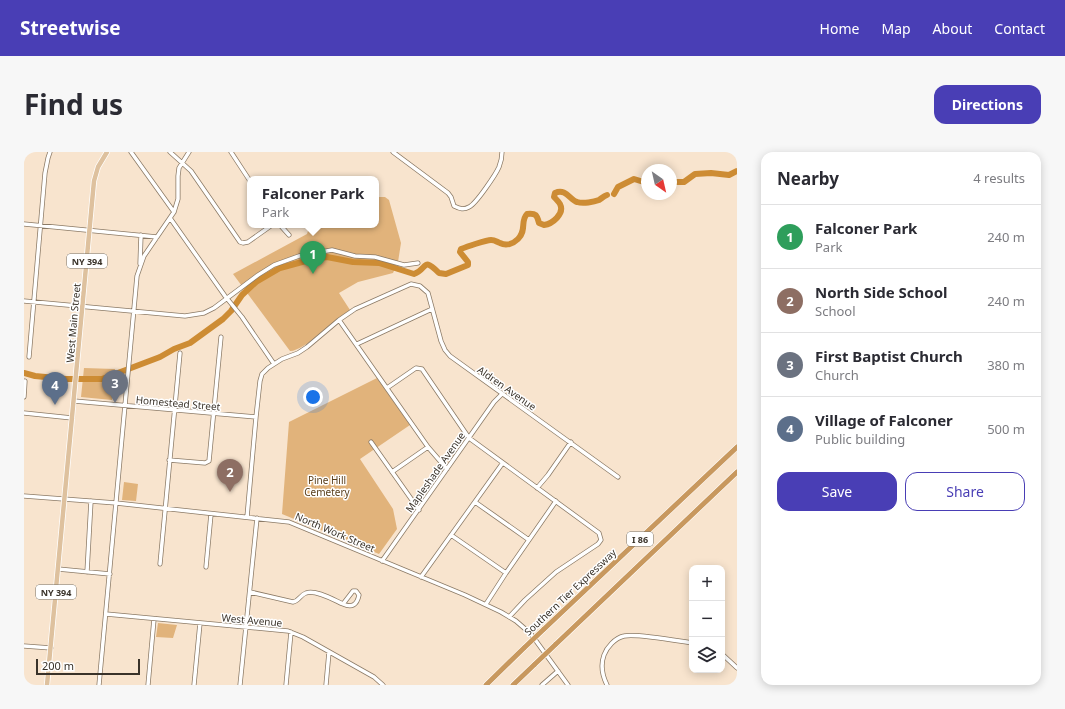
<!DOCTYPE html>
<meta charset="utf-8">
<style>
:root{--surface:#fff;--page:#f7f7f7;--text:#2b2b33;--muted:#7c7c81;--line:#e1e1e2;--accent:#493eb5}
body{margin:0;font-family:"Noto Sans",sans-serif;background:var(--page);color:var(--text)}
.controls{position:absolute;right:12px;bottom:12px;display:grid;overflow:hidden;border-radius:8px;box-shadow:0 2px 10px #0003}
.controls button{width:36px;height:36px;display:grid;place-items:center;padding:0;border:0;border-bottom:1px solid var(--line);background:var(--surface);color:var(--text);font:20px sans-serif}
.compass{position:absolute;left:617px;top:12px;width:36px;height:36px;border-radius:50%;background:var(--surface);box-shadow:0 2px 10px #0003;rotate:146deg}
.scale{position:absolute;left:12px;bottom:10px;width:104px;box-sizing:border-box;padding-left:4px;border:2px solid #393229;border-top:0;font-size:11px;line-height:14px;white-space:nowrap;color:#393229;-webkit-text-stroke:3px #fff;paint-order:stroke}
.you{position:absolute;left:289px;top:245px;width:14px;height:14px;margin:-10px;border:3px solid #fff;border-radius:50%;background:#1a73e8;box-shadow:0 0 0 6px #1a73e833}
.badge{display:grid;place-items:center;width:26px;height:26px;border-radius:50%;background:var(--accent);color:#fff;font-size:13px;font-weight:700}
.pin{position:absolute;translate:-50% -33px;filter:drop-shadow(0 1px 2px #0008)}
.pin::after{content:'';position:absolute;top:21px;width:14px;height:12px;background:inherit;clip-path:polygon(0 0,100% 0,50% 100%)}
.popup{position:absolute;left:223px;top:24px;width:132px;height:52px;box-sizing:border-box;display:grid;place-content:center;border-radius:8px;background:var(--surface);filter:drop-shadow(0 1px 3px #0005);font-size:13px;white-space:nowrap;color:var(--muted)}
.popup b{font-size:15px;color:var(--text)}
.popup::after{content:'';position:absolute;left:50%;top:100%;margin-left:-8px;border:8px solid transparent;border-top-color:var(--surface)}
.list{margin:0;padding:0;list-style:none}
h2{display:flex;justify-content:space-between;align-items:center;height:52px;margin:0;padding:0 16px;font-size:17px}
h2 small{font-size:13px;font-weight:400;color:var(--muted)}
.list li{display:grid;grid-template-columns:26px 1fr auto;gap:12px;align-items:center;box-sizing:border-box;height:64px;padding:0 16px;border-top:1px solid var(--line)}
.list b{display:block;font-size:15px;white-space:nowrap}
.list p{margin:0;font-size:13px;white-space:nowrap;color:var(--muted)}
.list em{font-size:13px;font-style:normal;color:var(--muted)}
.actions{display:flex;gap:8px;padding:12px 16px}
.actions a{flex:1;padding:9px 0;border:1px solid var(--accent);border-radius:12px;text-align:center;font-size:14px;color:var(--accent)}
.actions .main{background:var(--accent);color:#fff}
.icon{flex:none;width:22px;height:22px;fill:none;stroke:currentColor;stroke-width:2;stroke-linecap:round;stroke-linejoin:round}
.map{position:relative;flex:none;width:713px;height:533px;overflow:hidden;border-radius:12px}
header{display:flex;align-items:center;gap:24px;box-sizing:border-box;height:56px;padding:0 20px;background:var(--accent);color:#fff}
header strong{font-size:19px}
nav{display:flex;gap:22px;margin-inline-start:auto;font-size:14px}
.intro{display:flex;align-items:center;justify-content:space-between;box-sizing:border-box;height:96px;padding:0 24px}
h1{margin:0;font-size:28px}
.button{padding:10px 18px;border-radius:12px;background:var(--accent);color:#fff;font-size:14px;font-weight:700}
main{display:flex;gap:24px;padding:0 24px}
aside{flex:1;background:var(--surface);border-radius:12px;box-shadow:0 2px 10px #0003}
.map>svg:first-child{display:block}
</style>
<header>
<strong>Streetwise</strong>
<nav><a>Home</a><a>Map</a><a>About</a><a>Contact</a></nav>
</header>
<div class="intro"><h1>Find us</h1><a class="button">Directions</a></div>
<main>
<div class="map">
<svg width="713" height="533" viewBox="0 0 713 533">
<rect width="100%" height="100%" fill="#f8e4ce"/>
<!-- green -->
<path fill="#e1b37b" d="M352,45H361L365,48L377,91L374,110L369,121L334,130L315,141L326,158C315,167 278,200 266,199L209,122L283,82L286,73H352Z
M60,216L91,217L88,248L57,245Z
M353,226L386,273L336,307L369,357L373,377L355,402L258,362L265,270Z
M100,330L114,332L112,349L98,348Z
M134,471L153,473L149,486L132,485Z"/>
<g fill="none" stroke-linecap="round" stroke-linejoin="round">
<!-- river -->
<path stroke="#cd8c34" stroke-width="6" d="M647,30H660L671,22L687,21L705,23L713,19
M590,42L594,35L610,27L623,31
M0,221L11,224L42,227H78L136,205L150,197L166,191L199,167L207,159L218,143L232,130L256,116L289,107L303,105L329,110L355,111L390,122C404,117 398,104 415,121L422,122L444,113V110L436,100L437,97C442,95 462,88 467,88C471,88 473,90 476,91C482,94 489,92 494,87C503,78 496,69 503,62C512,61 513,63 515,71L520,73C528,72 541,62 536,52C535,50 532,47 530,45L531,41C542,36 546,48 553,50C559,52 570,50 575,48C578,46 580,44 583,43"/>
<defs>
<path id="minor" d="M107,0L150,60
M146,0L167,19L216,90L219,91L224,90L248,73
M207,0L226,29
M369,0L424,41L427,45L430,54C436,57 440,58 445,55C452,52 472,22 475,15C477,10 478,5 478,0
M146,66L201,144L218,165L250,212
M0,72L133,85
M256,73L265,83
M116,112L117,83
M0,149L161,164L180,161L190,156L234,123L250,113L275,104L308,98L331,104L351,105L380,113L394,111
M315,168L404,295L423,317
M333,192L408,157
M5,205L21,21L24,6L26,0
M363,236L392,216L398,217L445,286L575,381L577,388L574,392L532,420L501,448L485,465
M0,245L1,229
M50,249L232,265
M0,261L48,266
M347,290L395,358
M145,308L181,311L185,309L197,185
M368,320L404,295
M513,336L524,323L547,290
M0,344L92,351L265,370L441,443L477,460L492,469L507,482L544,533
M451,350L505,388
M223,365L232,265L236,229L238,222L244,216L258,207L274,201L283,195L315,168L331,157L387,132L396,134L404,141L417,189L421,198L426,204L594,325
M427,383L482,421
M358,409L470,250L478,242
M136,412L156,201
M182,415L187,362
M34,417L86,422
M63,420L67,349
M397,425L478,312
M329,439H332L335,443C333,453 328,456 319,452Z
M226,440L269,450C275,449 276,443 282,441C291,437 310,448 319,452
M462,452L482,421L532,349
M82,462L264,479L279,485L350,525L359,533
M0,494L27,496
M698,502L713,516
M75,533L113,124L120,104L150,60L154,47V24L155,16L165,0
M124,533L130,467
M170,533L176,471
M216,533L233,366
M262,533L267,480
M302,533L305,500
M518,533L534,519
M583,533C578,523 576,514 580,503C583,495 591,486 600,484C612,481 654,489 668,491"/>
<path id="major" d="M23,533L70,29L74,15L83,0"/>
<path id="highway" d="M519,478L713,295
M531,493L713,320
M462,533L501,495
M489,533L511,512"/>
</defs>
<!-- minor casing -->
<use href="#minor" stroke="#8b7a66" stroke-width="5"/>
<!-- major casing -->
<use href="#major" stroke="#fff" stroke-width="6"/>
<!-- highway casing -->
<use href="#highway" stroke="#fff" stroke-width="6"/>
<!-- minor -->
<use href="#minor" stroke="#fff" stroke-width="3.5"/>
<!-- major -->
<use href="#major" stroke="#dec19e" stroke-width="4.5"/>
<!-- highway -->
<use href="#highway" stroke="#c8985e" stroke-width="5"/>
<defs>
<path id="highway-bridge" d="M501,495L519,478
M511,512L531,493"/>
</defs>
<!-- highway-bridge casing -->
<use href="#highway-bridge" stroke="#fff" stroke-width="6" stroke-linecap="butt"/>
<!-- highway-bridge -->
<use href="#highway-bridge" stroke="#c8985e" stroke-width="5"/>
</g>
<g text-anchor="middle" dominant-baseline="central" stroke-width="3" stroke-linejoin="round" paint-order="stroke">
<!-- shield labels -->
<g fill="#fff" stroke="#747069" stroke-width="1">
<rect x="43" y="102" width="40" height="14" rx="3"/>
<rect x="603" y="380" width="26" height="14" rx="3"/>
<rect x="12" y="433" width="40" height="14" rx="3"/>
</g>
<g font-size="9" font-weight="bold" fill="#393229">
<text x="63" y="109">NY 394</text>
<text x="616" y="387">I 86</text>
<text x="32" y="440">NY 394</text>
</g>
<!-- street labels -->
<g font-size="10" fill="#393229" stroke="#fff">
<text transform="translate(49 171) rotate(-85)">West Main Street</text>
<text transform="translate(483 236) rotate(35)">Aldren Avenue</text>
<text transform="translate(154 251) rotate(5)">Homestead Street</text>
<text transform="translate(411 320) rotate(-55)">Mapleshade Avenue</text>
<text transform="translate(311 380) rotate(23)">North Work Street</text>
<text transform="translate(546 440) rotate(-43)">Southern Tier Expressway</text>
<text transform="translate(228 468) rotate(5)">West Avenue</text>
</g>
<!-- park labels -->
<g font-size="10" fill="#583d1a" stroke="#fff">
<text x="303" y="328">Pine Hill<tspan x="303" dy="12">Cemetery</tspan></text>
</g>
</g>
</svg>
<div class="controls">
<button>+</button>
<button>−</button>
<button><svg class="icon" aria-label="layers" viewBox="0 0 24 24"><path d="M12 4l9 5-9 5-9-5zM3 14l9 5 9-5"/></svg></button>
</div>
<svg class="compass" viewBox="-18 -18 36 36"><path d="M0-13l5 13h-10z" fill="#e53935"/><path d="M0 13l5-13h-10z" fill="#7c7c81"/></svg>
<div class="scale">200 m</div>
<div class="you"></div>
<div class="pin badge" style="left:289px;top:122px;background:#2e9e5b">1</div>
<div class="popup"><b>Falconer Park</b>Park</div>
<div class="pin badge" style="left:206px;top:340px;background:#8d6e63">2</div>
<div class="pin badge" style="left:91px;top:251px;background:#6b7280">3</div>
<div class="pin badge" style="left:31px;top:253px;background:#5c6f8a">4</div>
</div>
<aside>
<h2>Nearby<small>4 results</small></h2>
<ul class="list">
<li><span class="badge" style="background:#2e9e5b">1</span><div><b>Falconer Park</b><p>Park</p></div><em>240 m</em></li>
<li><span class="badge" style="background:#8d6e63">2</span><div><b>North Side School</b><p>School</p></div><em>240 m</em></li>
<li><span class="badge" style="background:#6b7280">3</span><div><b>First Baptist Church</b><p>Church</p></div><em>380 m</em></li>
<li><span class="badge" style="background:#5c6f8a">4</span><div><b>Village of Falconer</b><p>Public building</p></div><em>500 m</em></li>
</ul>
<div class="actions"><a class="main">Save</a><a>Share</a></div>
</aside>
</main>
